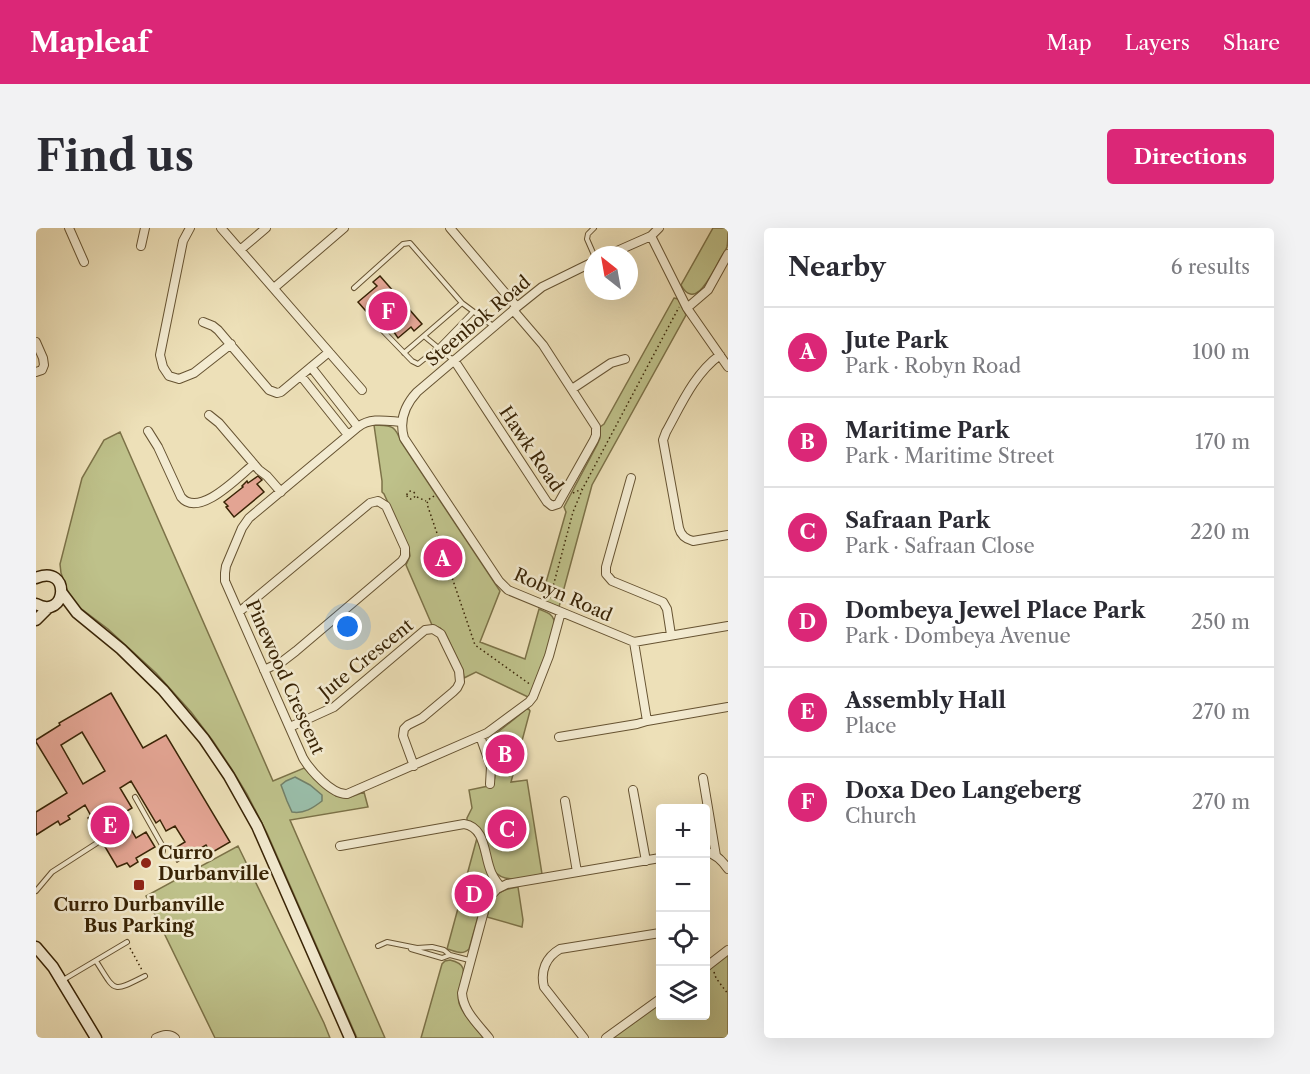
<!DOCTYPE html>
<meta charset="utf-8">
<style>
:root{--surface:#fff;--page:#f2f2f3;--text:#2b2b33;--muted:#7c7c81;--line:#e1e1e2;--accent:#db2777}
body{margin:0;font-family:"Libre Caslon Text",serif;background:var(--page);color:var(--text)}
.controls{position:absolute;right:18px;bottom:18px;display:grid;overflow:hidden;border-radius:6px;box-shadow:0 6px 24px #0002}
.controls button{width:54px;height:54px;display:grid;place-items:center;padding:0;border:0;border-bottom:2px solid var(--line);background:var(--surface);color:var(--text);font:30px sans-serif}
.compass{position:absolute;left:548px;top:18px;width:54px;height:54px;border-radius:50%;background:var(--surface);box-shadow:0 6px 24px #0002;rotate:329deg}
.you{position:absolute;left:312px;top:399px;width:21px;height:21px;margin:-15px;border:4px solid #fff;border-radius:50%;background:#1a73e8;box-shadow:0 0 0 9px #1a73e833}
.badge{display:grid;place-items:center;width:39px;height:39px;border-radius:50%;background:var(--accent);color:#fff;font-size:20px;font-weight:700}
.pin{position:absolute;translate:-50% -50%;border:3px solid #fff;box-shadow:0 2px 6px #0006}
.list{margin:0;padding:0;list-style:none}
h2{display:flex;justify-content:space-between;align-items:center;height:78px;margin:0;padding:0 24px;font-size:26px}
h2 small{font-size:20px;font-weight:400;color:var(--muted)}
.list li{display:grid;grid-template-columns:39px 1fr auto;gap:18px;align-items:center;box-sizing:border-box;height:90px;padding:0 24px;border-top:2px solid var(--line)}
.list b{display:block;font-size:22px;white-space:nowrap}
.list p{margin:0;font-size:20px;white-space:nowrap;color:var(--muted)}
.list em{font-size:20px;font-style:normal;color:var(--muted)}
.icon{flex:none;width:33px;height:33px;fill:none;stroke:currentColor;stroke-width:2;stroke-linecap:round;stroke-linejoin:round}
.map{position:relative;flex:none;width:692px;height:810px;overflow:hidden;border-radius:6px}
header{display:flex;align-items:center;gap:36px;box-sizing:border-box;height:84px;padding:0 30px;background:var(--accent);color:#fff}
header strong{font-size:28px}
nav{display:flex;gap:33px;margin-inline-start:auto;font-size:21px}
.intro{display:flex;align-items:center;justify-content:space-between;box-sizing:border-box;height:144px;padding:0 36px}
h1{margin:0;font-size:42px}
.button{padding:15px 27px;border-radius:6px;background:var(--accent);color:#fff;font-size:21px;font-weight:700}
main{display:flex;gap:36px;padding:0 36px}
aside{flex:1;background:var(--surface);border-radius:6px;box-shadow:0 6px 24px #0002}
.map>svg:first-child{display:block}
</style>
<header>
<strong>Mapleaf</strong>
<nav><a>Map</a><a>Layers</a><a>Share</a></nav>
</header>
<div class="intro"><h1>Find us</h1><a class="button">Directions</a></div>
<main>
<div class="map">
<svg width="692" height="810" viewBox="0 0 692 810">
<rect width="100%" height="100%" fill="#ede0b8"/>
<filter id="stains"><feTurbulence type="fractalNoise" baseFrequency=".00333" numOctaves="4"/><feColorMatrix values="0 0 0 0 .2 0 0 0 0 .09 0 0 0 0 .02 0 0 0 .5 -.17"/></filter>
<radialGradient id="worn" r=".72"><stop offset=".6" stop-color="#630" stop-opacity="0"/><stop offset="1" stop-color="#630" stop-opacity=".3"/></radialGradient>
<!-- green -->
<path fill="#bec18a" stroke="#7c7248" stroke-width="1.5" d="M677,0H692C692,5 692,14 691,19C689,24 684,30 682,35C675,47 659,83 645,57Z
M638,70L642,71L650,87L556,257L523,379L505,372L530,284L528,279L561,217L564,210V199L568,196Z
M338,197C355,198 359,196 365,214L464,363L444,414L489,431L503,381C509,384 516,385 518,392C520,403 500,452 495,465L492,469L440,444L428,450L427,443L409,405L404,400L396,397L370,337L374,328L373,321L348,266L346,264V253Z
M84,204L237,553L268,540L300,568L312,570L328,564L332,579L254,592L349,810H321L231,605L211,566L195,540L177,513L155,484L120,445L72,401L39,376L33,367L25,345L24,336L46,250L68,212Z
M492,480L494,483L475,554L491,552L506,646C490,649 470,657 458,643L445,602L440,597L431,593V590L436,580L433,562L457,557C464,534 451,530 452,512Z
M441,610L454,651L453,661L446,674L433,721C426,728 419,723 411,721Z
M202,618L288,795L294,810H179L110,668Z
M482,659L487,692L486,699L451,689C456,669 460,662 482,659Z
M692,726V810H575L624,775V788H670V743Z
M414,732C441,738 418,755 423,775C427,788 440,800 448,810H385L406,736L409,733Z"/>
<!-- water -->
<path fill="#9abeaa" stroke="#738068" stroke-width="1.5" d="M259,549L274,557L286,567V573C277,580 268,586 256,584L251,573L245,557L250,553Z"/>
<!-- building -->
<path fill="#e4a594" stroke="#392406" stroke-width="1.5" fill-rule="evenodd" d="M344,48L386,96L378,103L375,99L362,110L349,91L344,99L322,74L341,58L337,54Z
M222,248L226,252L221,256L228,264L198,289L190,279L192,278L188,274L207,259L206,258L211,253L212,255Z
M75,465L107,520L130,507L194,614L175,625L170,617L141,634L134,623L149,614L139,598L130,603L124,592L120,595L95,553L84,560L96,580L86,586L100,610L110,604L119,619L100,630L102,634L94,639L91,635L81,639L52,590L55,588L49,577L32,588L34,591L24,597L22,593L0,607V584L31,565L0,514V512L24,497L23,495ZM46,504L69,543L47,556L25,517Z"/>
<g fill="none" stroke-linecap="round" stroke-linejoin="round">
<defs>
<path id="lane" d="M558,27L551,11L552,6L558,0
M318,60L367,16L374,15L426,75L457,98
M347,103L376,133L382,136L402,120L437,84
M388,108L417,132
M368,125L426,75
M99,569L126,617L127,623L125,628
M0,663L16,644L61,615
M342,718L351,714L381,720L396,719L408,722L414,727L433,732
M375,721L406,730L414,727
M60,733C80,764 75,765 109,748
M27,752L91,714"/>
<path id="street" d="M33,0L48,34
M154,0L147,13L124,127L127,139L133,148L143,151L158,145L195,116
M185,0L326,162
M414,0L481,79
M615,8L651,80L692,139
M105,18L109,0
M204,22L230,0
M572,27L615,8L623,0
M557,34L506,59L481,79L381,164C369,177 363,193 368,210L463,353L472,362L598,414L692,398
M238,60L308,0
M651,80L672,62L692,26
M167,94L177,98L182,102L233,162L241,165L245,164L293,124
M0,114L7,130L8,137L6,142L0,144
M684,127C658,146 645,177 630,204L627,212L643,300C645,308 650,311 657,313L692,307
M418,132L511,274L516,278L522,276L558,212L560,207V199L507,117L477,82
M275,139L322,199
M265,148L312,207
M536,161L575,135L589,131
M173,187L183,195L223,242L231,248L245,264
M366,194C351,193 335,189 322,199L213,290L206,300L190,338L189,345V353L267,530C274,542 296,567 311,566L451,505L493,474L497,469L513,428L525,384
M112,203L122,219L145,269C163,291 203,248 218,236
M595,250L570,339V346L576,353L627,374L631,381L635,407
M203,384L334,275L342,273L350,278L369,320V328L366,333L260,423L247,433L228,442
M598,414L611,493L692,479
M254,499L298,479L383,407L389,402L397,401L405,406L423,443L424,454L421,460L417,464L386,490L372,497L368,501L367,508L378,538
M444,508L455,539L454,556
M523,509L601,496L611,493
M667,550L680,628
M597,562L610,633
M529,573L541,644
M304,618L428,596C449,599 448,625 454,641C456,648 460,653 464,658
M670,624C680,626 686,632 692,641
M670,739L692,722
M120,810C127,807 133,805 139,810
M453,810C442,796 427,783 426,765L451,672L461,661L471,656L624,630
M548,810L508,759C504,743 510,729 524,721L624,705
M570,810L624,771"/>
<path id="secondary" d="M0,350C35,335 32,393 0,376
M26,365L41,385L85,421L127,462L168,511L193,548L221,598L314,810
M0,392L13,379
M0,719L17,739L60,810"/>
</defs>
<!-- lane casing -->
<use href="#lane" stroke="#665332" stroke-width="6"/>
<!-- street casing -->
<use href="#street" stroke="#665332" stroke-width="10"/>
<!-- secondary casing -->
<use href="#secondary" stroke="#392406" stroke-width="13"/>
<!-- path -->
<path stroke="#392406" stroke-width="1.5" stroke-dasharray="1.5 3" stroke-linecap="butt" d="M371 267a4 4 0 1 1 8 0a4 4 0 1 1-8 0Z
M537,265L546,261
M398,268L392,272L391,276L439,417L495,457
M381,269L390,273
M514,370L537,284L547,260L643,79
M94,720L106,742
M678,744L680,750L692,766"/>
<!-- lane -->
<use href="#lane" stroke="#f3ebd1" stroke-width="4"/>
<!-- street -->
<use href="#street" stroke="#f3ebd1" stroke-width="8"/>
<!-- secondary -->
<use href="#secondary" stroke="#f3ebd1" stroke-width="10"/>
</g>
<!-- markers -->
<g fill="#8f2418" stroke="#f3ebd1" stroke-width="2">
<circle cx="110" cy="635" r="6"/>
<rect x="97" y="651" width="12" height="12" rx="3"/>
</g>
<g text-anchor="middle" dominant-baseline="central" stroke-width="5" stroke-linejoin="round" paint-order="stroke">
<!-- street labels -->
<g font-size="18" fill="#392406" stroke="#f3ebd1">
<text transform="translate(442 93) rotate(-40)">Steenbok Road</text>
<text transform="translate(495 221) rotate(56)">Hawk Road</text>
<text transform="translate(527 367) rotate(24)">Robyn Road</text>
<text transform="translate(330 431) rotate(-39)">Jute Crescent</text>
<text transform="translate(249 449) rotate(66)">Pinewood Crescent</text>
</g>
<!-- poi labels -->
<g font-size="18" font-weight="bold" fill="#392406" stroke="#f3ebd1" text-anchor="start">
<text x="122" y="625">Curro<tspan x="122" dy="21">Durbanville</tspan></text>
<text x="103" y="677" text-anchor="middle">Curro Durbanville<tspan x="103" dy="21">Bus Parking</tspan></text>
</g>
</g>
<rect width="100%" height="100%" filter="url(#stains)"/>
<rect width="100%" height="100%" fill="url(#worn)"/>
</svg>
<div class="controls">
<button>+</button>
<button>−</button>
<button><svg class="icon" aria-label="locate" viewBox="0 0 24 24"><circle cx="12" cy="12" r="6"/><path d="M12 2v4M12 18v4M2 12h4M18 12h4"/></svg></button>
<button><svg class="icon" aria-label="layers" viewBox="0 0 24 24"><path d="M12 4l9 5-9 5-9-5zM3 14l9 5 9-5"/></svg></button>
</div>
<svg class="compass" viewBox="-18 -18 36 36"><path d="M0-13l5 13h-10z" fill="#e53935"/><path d="M0 13l5-13h-10z" fill="#7c7c81"/></svg>
<div class="you"></div>
<div class="pin badge" style="left:407px;top:330px">A</div>
<div class="pin badge" style="left:469px;top:526px">B</div>
<div class="pin badge" style="left:471px;top:601px">C</div>
<div class="pin badge" style="left:438px;top:666px">D</div>
<div class="pin badge" style="left:74px;top:597px">E</div>
<div class="pin badge" style="left:352px;top:83px">F</div>
</div>
<aside>
<h2>Nearby<small>6 results</small></h2>
<ul class="list">
<li><span class="badge">A</span><div><b>Jute Park</b><p>Park · Robyn Road</p></div><em>100 m</em></li>
<li><span class="badge">B</span><div><b>Maritime Park</b><p>Park · Maritime Street</p></div><em>170 m</em></li>
<li><span class="badge">C</span><div><b>Safraan Park</b><p>Park · Safraan Close</p></div><em>220 m</em></li>
<li><span class="badge">D</span><div><b>Dombeya Jewel Place Park</b><p>Park · Dombeya Avenue</p></div><em>250 m</em></li>
<li><span class="badge">E</span><div><b>Assembly Hall</b><p>Place</p></div><em>270 m</em></li>
<li><span class="badge">F</span><div><b>Doxa Deo Langeberg</b><p>Church</p></div><em>270 m</em></li>
</ul>
</aside>
</main>
